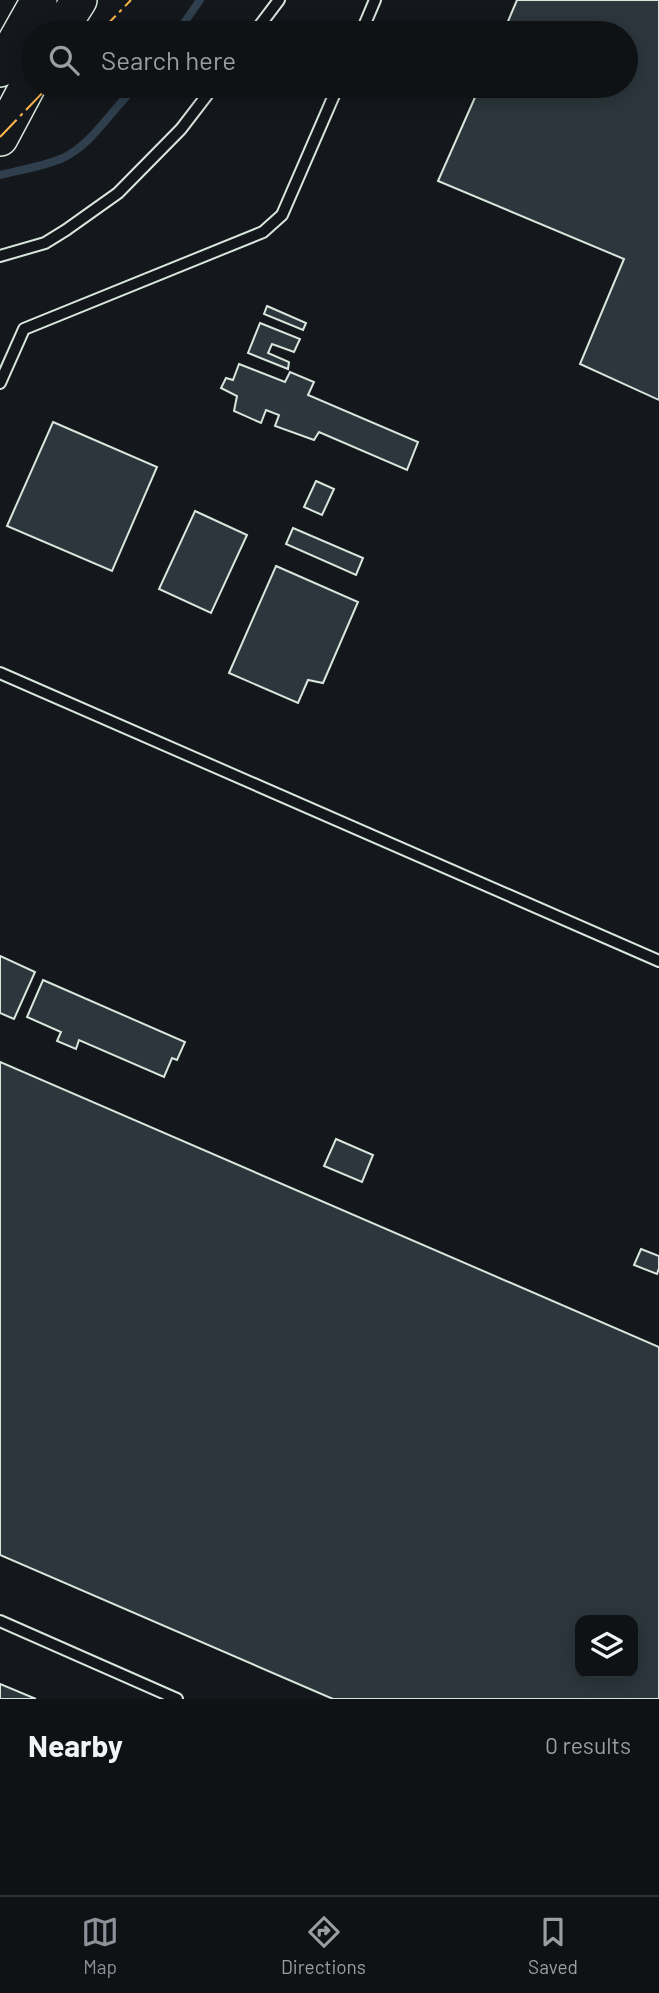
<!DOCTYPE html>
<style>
:root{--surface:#0f1215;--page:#181b1e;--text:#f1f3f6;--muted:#9b9ea0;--line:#2f3234;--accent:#8c9099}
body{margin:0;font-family:Barlow,sans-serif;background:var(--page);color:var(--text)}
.controls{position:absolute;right:21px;bottom:21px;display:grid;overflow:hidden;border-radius:14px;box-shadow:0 4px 18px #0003}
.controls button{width:63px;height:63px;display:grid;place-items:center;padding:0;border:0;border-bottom:2px solid var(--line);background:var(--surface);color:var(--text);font:35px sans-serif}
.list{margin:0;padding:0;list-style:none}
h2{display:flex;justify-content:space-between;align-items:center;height:91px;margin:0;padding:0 28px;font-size:30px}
h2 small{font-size:23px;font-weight:400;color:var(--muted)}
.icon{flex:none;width:38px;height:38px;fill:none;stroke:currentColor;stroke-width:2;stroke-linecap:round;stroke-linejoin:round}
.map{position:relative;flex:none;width:659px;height:1699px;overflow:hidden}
.search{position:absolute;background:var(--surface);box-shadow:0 4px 18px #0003;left:21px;right:21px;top:21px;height:77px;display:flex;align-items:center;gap:18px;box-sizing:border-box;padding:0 24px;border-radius:38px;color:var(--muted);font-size:26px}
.sheet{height:196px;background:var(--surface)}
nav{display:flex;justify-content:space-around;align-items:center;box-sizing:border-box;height:98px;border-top:2px solid var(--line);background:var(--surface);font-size:19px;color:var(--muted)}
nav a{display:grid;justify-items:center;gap:4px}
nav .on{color:var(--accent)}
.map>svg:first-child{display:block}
</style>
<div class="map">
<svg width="659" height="1699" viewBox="0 0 659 1699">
<rect width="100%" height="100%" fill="#14181c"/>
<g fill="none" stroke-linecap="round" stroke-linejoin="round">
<!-- stream -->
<path stroke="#2f3f4d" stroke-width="8" d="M177,33L200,0
M0,175C21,170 44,166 63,158C94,143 112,108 137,86"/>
</g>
<!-- building -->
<path fill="#2c363c" stroke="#d8e6dc" stroke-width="2" fill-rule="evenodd" d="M517,0H659V400L580,364L624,259L438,181L480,86H626V33H503Z
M267,306L306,323L303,330L264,314Z
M260,323L300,339L294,352L272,344L268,353L289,362L288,369L248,353Z
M239,364L285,382L290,372L314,382L308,395L418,442L407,470L319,432L314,440L275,426L279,415L266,410L261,423L234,411L237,396L221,388L226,378L233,380Z
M53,422L157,467L112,571L7,526Z
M316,481L334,489L322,515L304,507Z
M195,511L247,535L211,613L159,589Z
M293,528L363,558L356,575L286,544Z
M276,566L358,602L323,683L308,680L298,703L229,673Z
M0,956L35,972L14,1019L0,1013Z
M43,980L185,1042L177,1060L172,1058L164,1077L79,1040L76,1049L57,1041L61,1032L27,1017Z
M0,1062L659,1347V1699H333L0,1555ZM580,1620H633V1673H580Z
M336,1139L373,1155L362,1182L324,1166Z
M641,1249L659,1256V1268L657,1274L634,1265Z
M0,1684L36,1699H0Z"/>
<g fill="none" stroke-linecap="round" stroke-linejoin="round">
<defs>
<path id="service" d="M254,33L279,0
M361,33L375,0
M0,256L45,243L66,230L118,193L181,129L214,86
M0,383L24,329L263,232L282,215L338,86
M0,673L659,961
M0,1621L177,1699"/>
<path id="primary" d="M58,33L79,0
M0,69L39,0
M0,138L33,76"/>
</defs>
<!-- service casing -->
<use href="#service" stroke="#d8e6dc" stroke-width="14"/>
<!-- primary casing -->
<use href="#primary" stroke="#d8e6dc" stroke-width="38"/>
<!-- service -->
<use href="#service" stroke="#14181c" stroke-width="10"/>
<!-- primary -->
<use href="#primary" stroke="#14181c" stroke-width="35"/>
<!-- power -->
<path stroke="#ffb74d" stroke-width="2" stroke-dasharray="24 5 3.5 5" stroke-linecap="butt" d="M99,33L131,0
M0,137L49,86"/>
</g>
</svg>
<div class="controls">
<button><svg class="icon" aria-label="layers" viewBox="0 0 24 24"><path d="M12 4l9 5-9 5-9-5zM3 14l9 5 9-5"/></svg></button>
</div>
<div class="search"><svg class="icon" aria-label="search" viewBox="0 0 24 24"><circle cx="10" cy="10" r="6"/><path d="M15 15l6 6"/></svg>Search here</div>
</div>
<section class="sheet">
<h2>Nearby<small>0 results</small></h2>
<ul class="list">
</ul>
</section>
<nav>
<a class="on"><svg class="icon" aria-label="map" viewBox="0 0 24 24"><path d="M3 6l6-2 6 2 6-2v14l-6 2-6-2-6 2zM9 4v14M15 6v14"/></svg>Map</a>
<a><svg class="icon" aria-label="directions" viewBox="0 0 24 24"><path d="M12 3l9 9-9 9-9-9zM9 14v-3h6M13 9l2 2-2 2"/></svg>Directions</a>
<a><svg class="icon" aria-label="saved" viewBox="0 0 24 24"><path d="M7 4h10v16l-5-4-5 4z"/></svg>Saved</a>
</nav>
